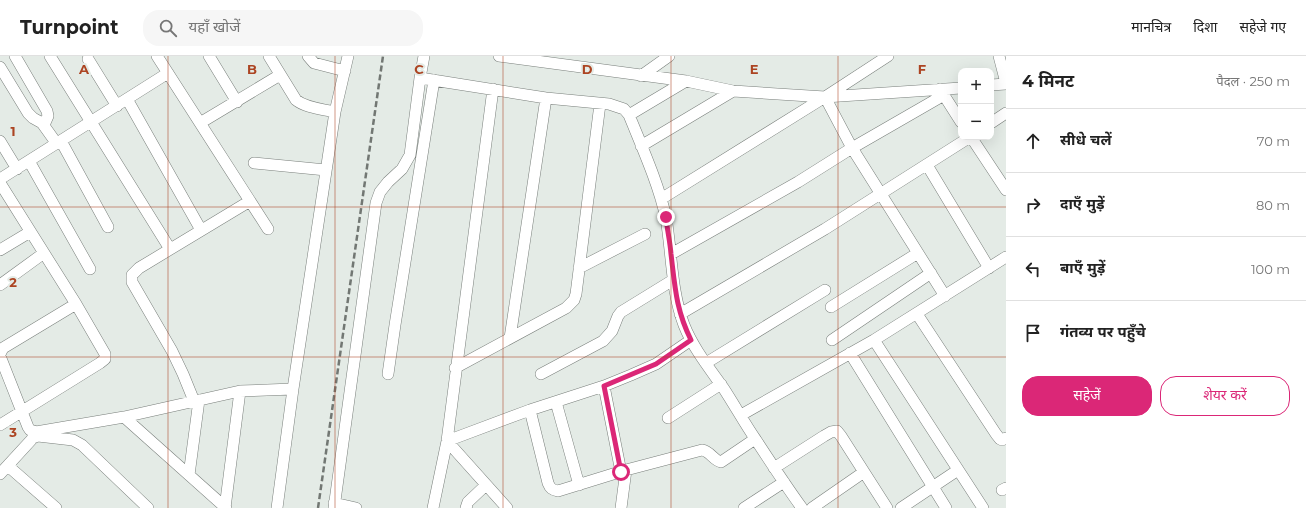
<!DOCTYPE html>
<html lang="hi">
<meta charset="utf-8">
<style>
:root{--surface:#fff;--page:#f6f6f6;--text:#222;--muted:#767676;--line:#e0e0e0;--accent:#db2777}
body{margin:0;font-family:Montserrat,"Noto Sans Devanagari",sans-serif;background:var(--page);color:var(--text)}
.controls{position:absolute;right:12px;top:12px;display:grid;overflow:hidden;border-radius:8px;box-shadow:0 4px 16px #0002}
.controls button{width:36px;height:36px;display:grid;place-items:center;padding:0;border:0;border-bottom:1px solid var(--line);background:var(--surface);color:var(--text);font:20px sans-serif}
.stop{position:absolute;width:12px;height:12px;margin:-9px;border:3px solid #db2777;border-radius:50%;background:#fff}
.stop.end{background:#db2777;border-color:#fff;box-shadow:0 1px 4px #0008}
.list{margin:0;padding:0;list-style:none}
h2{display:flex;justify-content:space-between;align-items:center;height:52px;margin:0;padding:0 16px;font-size:17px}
h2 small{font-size:13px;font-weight:400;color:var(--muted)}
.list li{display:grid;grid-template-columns:26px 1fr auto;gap:12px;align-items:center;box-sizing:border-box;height:64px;padding:0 16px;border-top:1px solid var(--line)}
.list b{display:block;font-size:15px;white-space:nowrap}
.list em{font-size:13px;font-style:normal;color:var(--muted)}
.actions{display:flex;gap:8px;padding:12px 16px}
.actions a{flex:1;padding:9px 0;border:1px solid var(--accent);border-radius:16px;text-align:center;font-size:14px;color:var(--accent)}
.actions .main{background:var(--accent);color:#fff}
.icon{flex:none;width:22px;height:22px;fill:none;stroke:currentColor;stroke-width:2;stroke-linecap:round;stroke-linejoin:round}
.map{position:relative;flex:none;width:1006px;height:452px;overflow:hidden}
header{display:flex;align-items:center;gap:24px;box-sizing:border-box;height:56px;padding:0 20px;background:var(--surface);border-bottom:1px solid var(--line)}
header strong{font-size:19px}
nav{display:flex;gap:22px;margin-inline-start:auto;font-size:14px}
.search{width:280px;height:36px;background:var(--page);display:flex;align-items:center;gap:10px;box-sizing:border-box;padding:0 14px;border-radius:16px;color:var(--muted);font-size:15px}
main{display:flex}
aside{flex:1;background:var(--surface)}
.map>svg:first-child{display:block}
</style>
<header>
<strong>Turnpoint</strong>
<div class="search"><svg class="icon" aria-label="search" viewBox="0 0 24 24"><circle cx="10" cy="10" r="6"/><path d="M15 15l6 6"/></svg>यहाँ खोजें</div>
<nav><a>मानचित्र</a><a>दिशा</a><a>सहेजे गए</a></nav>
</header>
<main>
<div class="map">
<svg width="1006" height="452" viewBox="0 0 1006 452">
<rect width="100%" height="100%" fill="#e4ebe6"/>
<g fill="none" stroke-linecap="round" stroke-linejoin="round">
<defs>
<path id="minor" d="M15,0L47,55L48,60L44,69
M50,0L170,193
M157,0L268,173
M209,0L237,46
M269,0L296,44C306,52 322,53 335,56
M308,0L314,7L345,15
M499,0L686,25L733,35L825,41L888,0
M999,0L1006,27
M88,3L117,50
M0,11L28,57L33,62L42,67L57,88
M641,20L669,0
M420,22L546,42L609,48L624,53L629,59C642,91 659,129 666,162C672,197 671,235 684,269C693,292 710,313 724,333C735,350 745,368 756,384C771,407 786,430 802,452
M991,29L1006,28
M940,33L961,66
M825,41L852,92L945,240
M127,43L201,174
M629,59L686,25
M200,67L280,19
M991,67L1006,57
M971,81L1006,134
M0,85L17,113
M61,85L108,171
M641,90L733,35
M29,105L90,213
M254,107L326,114
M927,109L989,212
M0,123L168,17
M0,127L76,248L105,298V303L100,307L0,369
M661,143L825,41L961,32
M0,194L30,176
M671,198L798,126L852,92L944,39
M579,212L645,178
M0,229L44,197
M831,251L918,197
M680,258L825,173L970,81
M917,258L996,378L1000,383L1002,384L1006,382
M510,282L546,42
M832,284L931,217
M874,284L983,452
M850,297L946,452
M0,298L3,292L76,248
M0,300L28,371L30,374L36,376L124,361L240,335L293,333
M706,307L825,234
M455,312L566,252L574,244L576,238L600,48
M388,318L395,269L434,24
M541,318L603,285L612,275L618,260L621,256L673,224
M604,330L621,416
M194,345L183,318L172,295L132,226V219L139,212L250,145
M556,346L579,429
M530,354L548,427C550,432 552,434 558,435L626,414L702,394C710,395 713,404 721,406L755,383
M741,359L874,284L1006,201
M124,361L226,452
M668,362L721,328
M8,410L56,452
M774,412L824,380L831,376L837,375L841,380L887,452
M0,418L33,382L38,380L73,384L82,389L148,452
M189,419L199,344
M1002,434L1006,432
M334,447L356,452
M225,452L240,335
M277,452L293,333L335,56L348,0
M334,452L376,147L380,136L388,126L402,113L410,99L420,22L424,0
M433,452L447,385L493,33
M466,452L468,446L486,429
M507,452L447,385L530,354L604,330L631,319L656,308L691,284
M621,452L626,414
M744,452L784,426
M812,452L864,416
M901,452L958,414"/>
</defs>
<!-- minor casing -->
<use href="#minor" stroke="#797f7b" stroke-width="12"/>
<!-- minor -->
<use href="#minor" stroke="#fff" stroke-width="11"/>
<!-- rail -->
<path stroke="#727773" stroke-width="2.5" stroke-dasharray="6 3" stroke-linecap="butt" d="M318,452L383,0"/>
</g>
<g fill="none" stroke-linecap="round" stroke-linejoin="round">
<!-- route -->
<path stroke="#db2777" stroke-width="5" d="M621,416L604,330L656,308L691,284C676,254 675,231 671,198C670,185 667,173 666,161"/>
</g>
<!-- grid -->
<path fill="none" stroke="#ac4422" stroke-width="1" stroke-opacity="0.55" d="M168,0V452M335,0V452M503,0V452M671,0V452M838,0V452M0,151H1006M0,301H1006"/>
<g font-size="13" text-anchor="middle" font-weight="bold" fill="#ac4422" stroke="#e4ebe6" stroke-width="4" stroke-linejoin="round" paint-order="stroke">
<text x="84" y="18">A</text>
<text x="252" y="18">B</text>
<text x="419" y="18">C</text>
<text x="587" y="18">D</text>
<text x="754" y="18">E</text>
<text x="922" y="18">F</text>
<text x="13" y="80">1</text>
<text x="13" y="231">2</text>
<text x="13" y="381">3</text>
</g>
</svg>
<div class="controls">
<button>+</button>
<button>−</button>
</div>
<div class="stop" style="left:621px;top:416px"></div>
<div class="stop end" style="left:666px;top:161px"></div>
</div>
<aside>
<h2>4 मिनट<small>पैदल · 250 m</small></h2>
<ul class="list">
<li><svg class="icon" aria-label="ahead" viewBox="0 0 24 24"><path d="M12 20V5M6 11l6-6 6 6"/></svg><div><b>सीधे चलें</b></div><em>70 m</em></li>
<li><svg class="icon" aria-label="right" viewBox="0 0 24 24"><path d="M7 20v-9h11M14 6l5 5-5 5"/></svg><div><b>दाएँ मुड़ें</b></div><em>80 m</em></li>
<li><svg class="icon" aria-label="left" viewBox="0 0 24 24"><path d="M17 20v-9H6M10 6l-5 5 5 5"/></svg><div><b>बाएँ मुड़ें</b></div><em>100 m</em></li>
<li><svg class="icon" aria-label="arrive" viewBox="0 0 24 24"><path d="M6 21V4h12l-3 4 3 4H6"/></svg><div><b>गंतव्य पर पहुँचे</b></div></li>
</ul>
<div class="actions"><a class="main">सहेजें</a><a>शेयर करें</a></div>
</aside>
</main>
